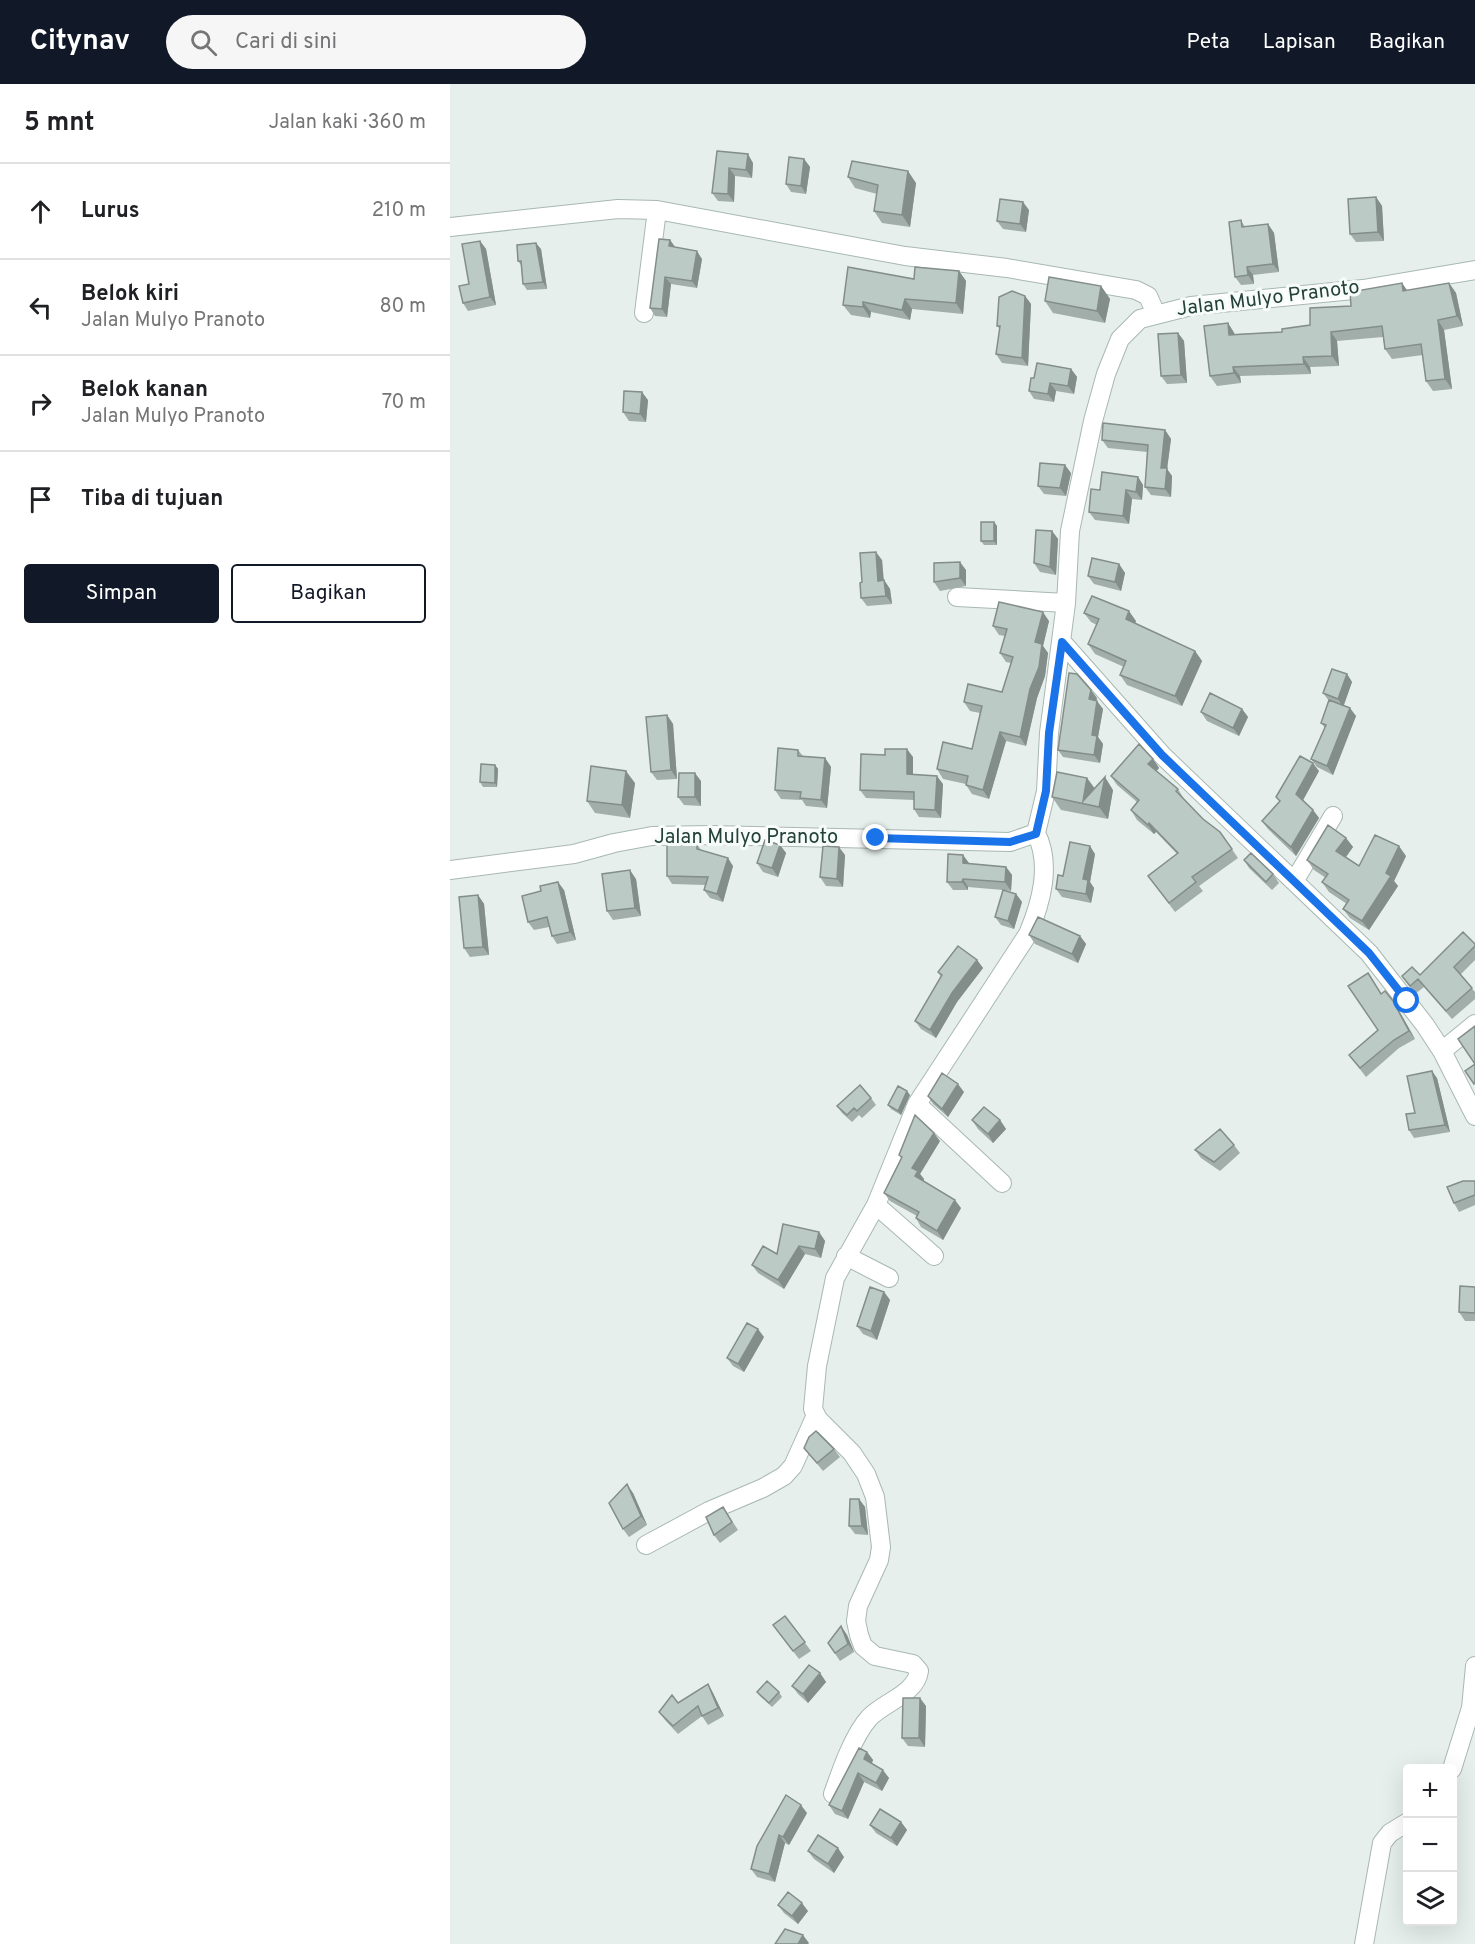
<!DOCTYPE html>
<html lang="id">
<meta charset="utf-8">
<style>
:root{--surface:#fff;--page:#f6f6f6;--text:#202124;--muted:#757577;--line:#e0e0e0;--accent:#111827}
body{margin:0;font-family:Overpass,sans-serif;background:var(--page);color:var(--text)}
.controls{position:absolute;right:18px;bottom:18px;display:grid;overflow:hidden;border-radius:6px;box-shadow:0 6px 24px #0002}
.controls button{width:54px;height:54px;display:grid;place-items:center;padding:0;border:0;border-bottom:2px solid var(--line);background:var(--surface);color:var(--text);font:30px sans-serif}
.stop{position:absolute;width:18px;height:18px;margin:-14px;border:4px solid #1a73e8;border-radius:50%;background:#fff}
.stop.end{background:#1a73e8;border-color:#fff;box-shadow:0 2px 6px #0008}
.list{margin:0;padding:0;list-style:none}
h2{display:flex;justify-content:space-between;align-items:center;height:78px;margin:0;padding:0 24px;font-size:26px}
h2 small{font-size:20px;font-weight:400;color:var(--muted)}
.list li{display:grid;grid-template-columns:39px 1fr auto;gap:18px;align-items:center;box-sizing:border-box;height:96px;padding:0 24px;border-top:2px solid var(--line)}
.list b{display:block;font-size:22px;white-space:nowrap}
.list p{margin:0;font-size:20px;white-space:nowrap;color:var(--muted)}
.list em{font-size:20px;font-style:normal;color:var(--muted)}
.actions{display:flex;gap:12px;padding:18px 24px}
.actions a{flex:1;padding:14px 0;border:2px solid var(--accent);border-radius:6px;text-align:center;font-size:21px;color:var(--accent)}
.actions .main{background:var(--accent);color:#fff}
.icon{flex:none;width:33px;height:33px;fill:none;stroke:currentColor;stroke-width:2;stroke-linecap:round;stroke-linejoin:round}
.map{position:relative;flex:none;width:1025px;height:1860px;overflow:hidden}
header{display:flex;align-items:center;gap:36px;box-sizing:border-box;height:84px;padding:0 30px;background:var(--accent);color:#fff}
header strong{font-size:28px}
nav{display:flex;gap:33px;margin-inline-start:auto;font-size:21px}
.search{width:420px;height:54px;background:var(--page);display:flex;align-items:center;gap:15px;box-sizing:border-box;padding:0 21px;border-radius:33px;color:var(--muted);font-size:22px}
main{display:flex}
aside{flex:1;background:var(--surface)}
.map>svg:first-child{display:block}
</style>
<header>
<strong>Citynav</strong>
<div class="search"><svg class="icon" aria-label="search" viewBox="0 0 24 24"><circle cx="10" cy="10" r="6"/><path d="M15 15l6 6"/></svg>Cari di sini</div>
<nav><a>Peta</a><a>Lapisan</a><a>Bagikan</a></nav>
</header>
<main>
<aside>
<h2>5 mnt<small>Jalan kaki · 360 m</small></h2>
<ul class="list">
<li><svg class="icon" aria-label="ahead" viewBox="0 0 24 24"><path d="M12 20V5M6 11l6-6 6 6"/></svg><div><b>Lurus</b></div><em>210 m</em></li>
<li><svg class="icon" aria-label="left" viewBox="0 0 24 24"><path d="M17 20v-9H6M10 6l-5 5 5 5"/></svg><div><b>Belok kiri</b><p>Jalan Mulyo Pranoto</p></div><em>80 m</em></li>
<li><svg class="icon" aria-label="right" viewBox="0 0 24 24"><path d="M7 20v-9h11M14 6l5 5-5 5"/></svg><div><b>Belok kanan</b><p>Jalan Mulyo Pranoto</p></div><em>70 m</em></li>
<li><svg class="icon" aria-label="arrive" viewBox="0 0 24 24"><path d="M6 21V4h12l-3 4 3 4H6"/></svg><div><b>Tiba di tujuan</b></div></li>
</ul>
<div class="actions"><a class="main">Simpan</a><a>Bagikan</a></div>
</aside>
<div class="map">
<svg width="1025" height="1860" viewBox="0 0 1025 1860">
<rect width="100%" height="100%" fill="#e6efeb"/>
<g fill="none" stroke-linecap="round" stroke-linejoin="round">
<defs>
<path id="minor" d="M0,143L168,125L207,126L455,172L557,184L686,206L698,212L706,230
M194,229L207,126
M507,513L616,519
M612,558L712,671L919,869L975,941L992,967L1025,1032
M0,786L124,770L164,759L202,752L261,751L560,758L586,749L596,707L599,649L616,519L620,447L643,337L656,290L670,255L690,235L741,222L913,205L1025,186
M845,796L883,732
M992,967L1025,940
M467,1020L552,1099
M426,1121L484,1172
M396,1172L439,1194
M196,1461L259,1427L313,1404L334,1392L343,1382L366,1331
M1002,1685L1021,1624L1025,1582
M383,1710C391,1687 403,1652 419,1634C434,1618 466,1610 469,1587L463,1580L425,1572L413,1562L409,1551L406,1537L408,1522L429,1476L431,1463L425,1413L416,1390L402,1369L368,1335L363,1325L367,1282L385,1194L426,1121L467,1020L578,850C591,819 602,781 586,749
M914,1860L932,1759L940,1749L958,1738"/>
</defs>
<!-- minor casing -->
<use href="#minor" stroke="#a8b8b2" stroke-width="20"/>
<!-- minor -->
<use href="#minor" stroke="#fff" stroke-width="18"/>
</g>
<!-- wall -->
<path fill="#a1aea9" d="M267,67L303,79L302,94L285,92L284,118L268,117L262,109Z
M354,75L360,83L356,110L341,108L336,100Z
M398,93L466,99L460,143L432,139L424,127L427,110L405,104Z
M926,113L932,122L934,157L906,158L900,150Z
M579,126L576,148L553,145L547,137Z
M791,136L795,143L818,140L824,149L829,188L803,191L804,200L791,201L785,193Z
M220,156L225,163L252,175L247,204L221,200L217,233L205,232L200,224Z
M30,157L36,165L46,221L18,227L13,219L19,200Z
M91,165L97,205L77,206L73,200L71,181L68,177Z
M509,187L516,197L513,230L462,225L460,236L421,228L420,234L401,231L393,221L464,195Z
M952,199L957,207L999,199L1006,209L1013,242L994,246L1002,305L983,307L976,297L973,271L942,275L935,265L933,253L887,257L889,282L860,283L861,290L790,292L791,299L767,302L760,292L778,239L785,250L832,248L860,241Z
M651,202L660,215L655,239L603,229L595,217Z
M575,212L581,220L578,282L552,279L546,270L550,245L547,242Z
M728,249L734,257L737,299L717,300L711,292Z
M621,285L627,293L624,310L606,307L604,318L584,315L579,307Z
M198,316L196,338L179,337L173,328Z
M715,346L721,355L717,385L722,392L721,413L701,411L695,403L697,368L658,364L652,356Z
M621,389L616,412L594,410L588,402Z
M688,393L693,401L692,416L682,415L679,440L645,436L639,428L650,406Z
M544,438L547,442V461H534L531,457Z
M602,447L608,455L606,491L590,488L584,479Z
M432,476L434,496L440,505L442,520L417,522L411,514L412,498Z
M669,480L675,489L671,507L644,500L638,492Z
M516,486V502L490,507L484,498Z
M634,529L686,537L685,539L745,567L752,577L732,622L677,601L670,591L674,583L645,570L638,560L647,541L641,538Z
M599,537L593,562L598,569L595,592L587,614L576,662L556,657L539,715L522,710L516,701V700L493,695L487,685L522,665L530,629L520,627L514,618L552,608L561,579L556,578L550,569L555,552L549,551L543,542Z
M897,590L902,598L894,621L906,632L883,691L867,683L861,675L875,644L871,639L879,617L873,609Z
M647,614L646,617L653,625L648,653L653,660L650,679L613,673L608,666Z
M792,625L798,633L789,652L757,637L751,628Z
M217,631L223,640L227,695L207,696L201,688Z
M348,666L353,672L375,674L381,683L377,724L356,722L352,716L331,715L325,706Z
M463,673V691L493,700L491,734L469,733L464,725V716L416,714L410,706Z
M703,675L709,684L706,687L728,705L734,715L753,735L770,748L788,774L749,802L753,807L725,828L698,792L727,770L706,748L704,750L687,736L681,726L687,718L667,701L661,692Z
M45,681L48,685L47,703H33L30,698Z
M869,687L853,716L863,726L869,734L846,772L818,745L812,737L830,718L826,713Z
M637,694L644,705L663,706L658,735L611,726L602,713Z
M251,697V722L234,721L228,713Z
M185,699L180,734L145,729L137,717Z
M896,754L903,763L896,773L909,782L956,772L944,797L948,802L919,846L900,834L893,825L897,820L879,808L872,798L876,794L864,786L857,776Z
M247,760L251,766L283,782L273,818L260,814L254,806L255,801L222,800L217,792Z
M330,761L336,769L328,793L313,788L307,779Z
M645,770L640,798L644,804L641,819L612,813L606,805L613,792Z
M395,771L393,803L376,802L370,793Z
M513,771L519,780L556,783L562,791L561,807L554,806L566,810L572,818L564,845L551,841L545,833L553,806L518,803V806H503L497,798Z
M794,776L823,790L829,799L822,806L799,784Z
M186,795L191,832L163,836L157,827Z
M114,806L126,856L107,860L102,852L99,843L84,846L78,838Z
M28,811L34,820L39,871L20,873L14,864Z
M579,851L630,852L636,860L628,879L585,860Z
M1025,860V876L1010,891L1025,908V915L1002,935L974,903L965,910L952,892L970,891Z
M527,876L533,884L507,918L486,954L471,945L465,937L491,893L488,888Z
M931,910L948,925L965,955L949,964L916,993L899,971L928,946Z
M987,994L1000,1048L964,1054L959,1046L965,1029Z
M514,1008L498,1033L483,1020L478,1012Z
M460,1011L451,1031L441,1025L438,1021Z
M421,1014L426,1021L412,1034L409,1031L402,1038L392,1029L387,1022Z
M522,1036H550L556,1045L543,1059L528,1045Z
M490,1057L470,1090L474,1095L473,1097L511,1124L493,1156L471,1143L466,1134L467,1132L440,1117L434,1109L451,1074L449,1071Z
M784,1061L790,1069L770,1087L751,1074L745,1066Z
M1025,1097V1121L1009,1128L1004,1119Z
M369,1148L375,1157L371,1174L355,1170L334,1205L308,1189L302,1181Z
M1025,1203V1237H1015L1009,1228Z
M434,1208L440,1216L427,1256L413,1250L407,1242Z
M314,1253L294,1288L283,1282L277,1274Z
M354,1364L384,1365L390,1373L373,1387Z
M183,1409L197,1441L179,1453L173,1445Z
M409,1415L415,1423L418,1451L405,1450L399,1442Z
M273,1423L288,1446L270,1459L264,1451Z
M335,1532L361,1567L349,1575L323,1541Z
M391,1542L397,1551L404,1568L390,1577L378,1559Z
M370,1589L376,1598L358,1619L348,1610L342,1602Z
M258,1600L263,1609L274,1632L258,1641L252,1632L228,1650L215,1636L209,1628L228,1619Z
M307,1608H329L332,1613L322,1623L310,1612Z
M476,1622L475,1663L458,1662L452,1654Z
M417,1668L423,1676L422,1679L439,1694L432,1707L414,1698L398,1735L385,1730L379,1721Z
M357,1729L339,1761L335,1759L325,1798L307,1793L301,1785L307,1762Z
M451,1738L457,1746L447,1762L426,1749L420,1741Z
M358,1767L394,1773L384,1789L364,1775Z
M328,1821L358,1827L348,1840L334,1829Z"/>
<!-- shaded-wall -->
<path fill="#838d89" d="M298,70L303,79L302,94L296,86Z
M354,75L360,83L356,110L351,102Z
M279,84L285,92L284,118L278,110Z
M458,87L466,99L460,143L452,131Z
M926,113L932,122L934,157L928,148Z
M573,118L579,126L576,148L570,140Z
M818,140L824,149L829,188L823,180Z
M220,156L225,163L219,162Z
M30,157L36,165L46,221L40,213Z
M86,159L91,165L97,205L93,198Z
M247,167L252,175L247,204L242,197Z
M797,183L803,191L804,200L798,191Z
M509,187L516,197L513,230L506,219Z
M215,193L221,200L217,233L212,225Z
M952,199L959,209L953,207Z
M999,199L1006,209L1013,242L1007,232Z
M651,202L660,215L655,239L647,227Z
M575,212L581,220L578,282L572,274Z
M455,215L462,225L460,236L452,226Z
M413,218L421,228L420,234L413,223Z
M988,236L994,246L1002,305L995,295Z
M778,239L784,249L786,261L779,251Z
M881,248L887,257L889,282L882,272Z
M728,249L734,257L737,299L731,291Z
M853,273L860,283L861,290L854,280Z
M783,283L790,292L791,299L784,289Z
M621,285L627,293L624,310L618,302Z
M600,299L606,307L604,318L598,310Z
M192,308L198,316L196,338L190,330Z
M715,346L721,355L717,385L722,392L721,413L715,405L711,384Z
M615,381L621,389L616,412L610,404Z
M688,393L693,401L692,416L686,408Z
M676,406L682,415L679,440L673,432Z
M544,438L547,442V461L544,457Z
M602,447L608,455L606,491L600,483Z
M426,468L432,476L434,505L428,497Z
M510,478L516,486V502L510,494Z
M669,480L675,489L671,507L665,498Z
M434,496L440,505L442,520L436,512Z
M679,527L686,537L683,545L676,535Z
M593,528L599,537L593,562L598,569L595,592L587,614L576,662L570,653L585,558Z
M745,567L752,577L732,622L725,612Z
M897,590L902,598L893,623L888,615Z
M641,606L647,614L645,623L639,615Z
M647,617L653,625L648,653L653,660L650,679L644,671L642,651Z
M900,624L906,632L883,691L877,682Z
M792,625L798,633L789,652L783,644Z
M217,631L223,640L227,695L221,686Z
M550,648L556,657L539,715L533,706Z
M457,665L463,673V699L457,690Z
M375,674L381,683L377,724L371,716Z
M703,675L709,684L704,690L698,680Z
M863,679L869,687L852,718L846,710Z
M45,681L48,685L47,703L45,699Z
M176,687L185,699L180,734L172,721Z
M245,689L251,697V722L245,713Z
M487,692L493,700L491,734L485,726Z
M655,693L663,706L658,735L649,723Z
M637,694L646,706L633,717Z
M863,726L869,734L846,772L841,763Z
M699,739L706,748L704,750L698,741Z
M896,754L903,763L893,777L886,767Z
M330,761L336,769L328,793L322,784Z
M640,762L645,770L640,798L644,804L641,819L636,810L633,795Z
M949,762L956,772L944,797L948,802L919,846L912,837Z
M389,763L395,771L393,803L387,795Z
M513,771L519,779V787L513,779Z
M278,774L283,782L273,818L267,810Z
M556,783L562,791L561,807L555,798Z
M180,786L186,795L191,832L185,824Z
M513,795L518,803V806L512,798Z
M108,798L114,806L126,856L120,848Z
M566,810L572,818L564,845L558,837Z
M28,811L34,820L39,871L33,863Z
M630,852L636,860L628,879L622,870Z
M527,876L533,884L507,918L486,954L480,946L502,909Z
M943,917L948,925L965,955L959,947Z
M982,987L987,994L1000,1048L995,1041Z
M508,1000L514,1008L498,1033L492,1025Z
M457,1007L460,1011L451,1031L448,1027Z
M550,1036L556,1045L543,1059L538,1050Z
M484,1049L490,1057L470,1090L474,1095L471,1101L465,1092L462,1084Z
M505,1116L511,1124L493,1156L487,1147Z
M369,1148L375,1157L371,1174L365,1165Z
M349,1162L355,1170L334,1205L328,1196Z
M434,1208L440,1216L427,1256L421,1247Z
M308,1245L314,1253L294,1288L288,1280Z
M177,1400L183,1409L197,1441L191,1432Z
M409,1415L415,1423L418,1451L412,1442Z
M391,1542L397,1551L404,1568L398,1560Z
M370,1589L376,1598L358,1619L353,1610Z
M258,1600L263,1609L274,1632L268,1624Z
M470,1614L476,1622L475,1663L469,1654Z
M417,1668L423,1676L420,1684L414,1675Z
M433,1686L439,1694L432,1707L426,1699Z
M408,1689L414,1698L398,1735L392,1727Z
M351,1721L357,1729L339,1761L333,1753Z
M451,1738L457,1746L447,1762L441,1754Z
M329,1751L335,1759L325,1798L319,1790Z
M388,1764L394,1773L384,1789L378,1780Z
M352,1819L358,1827L348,1840L342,1832Z
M353,1851L359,1859L358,1860H348Z"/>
<!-- building -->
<path fill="#bbcac4" stroke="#838d89" stroke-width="1.5" d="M267,67L298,70L296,86L279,84L278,110L262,109Z
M339,73L354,75L351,102L336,100Z
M402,77L458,87L452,131L424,127L428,101L398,93Z
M926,113L928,148L900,150L898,115Z
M550,115L573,118L570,140L547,137Z
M791,136L792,143L818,140L823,180L797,183L798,191L785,193L779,138Z
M209,155L220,156L219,162L247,167L242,197L215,193L212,225L200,224Z
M30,157L40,213L13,219L9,202L19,200L12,160Z
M86,159L93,198L73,200L71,177H68L67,161Z
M398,183L464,195L465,183L509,187L506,219L455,215L452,226L413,218V223L393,221Z
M599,193L651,202L647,227L595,217Z
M952,199L953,207L999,199L1007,232L988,236L995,295L976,297L971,260L935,265L932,242L881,248L882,272L853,273L854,280L783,283L784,289L760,292L754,242L778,239L779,251L832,248V245L860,241V224L901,222L900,208Z
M562,207L575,212L572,274L546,270L550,242H547L549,213Z
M728,249L731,291L711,292L708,250Z
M587,279L621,285L618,302L600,299L598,310L579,307L581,294H584Z
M174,307L192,308L190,330L173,328Z
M653,339L715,346L711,384H717L715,405L695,403L698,361L652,356Z
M590,379L615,381L610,404L588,402Z
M652,388L688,393L686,408L676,406L673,432L639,428L641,405L650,406Z
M531,438H544V457H531Z
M586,446L602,447L600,483L584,479Z
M426,468L428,497L434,496L436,512L411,514L410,499L412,498L410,469Z
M642,474L669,480L665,498L638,492Z
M510,478V494L484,498V479Z
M642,512L679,527L676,535L745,567L725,612L670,591L676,577L638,560L649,535L634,529Z
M549,518L593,528L585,558L592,560L589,583L580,605L570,653L550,648L533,706L516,701L518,692L487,685L493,658L522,665L532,622L514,618L518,600L552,608L563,573L550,569L557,545L543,542Z
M882,585L897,590L888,615L873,609Z
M619,589L627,590L641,606L639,615L647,617L642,651L647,652L644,671L608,666Z
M760,609L792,625L783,644L751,628Z
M879,616L900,624L877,682L861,675L876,641L871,639Z
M217,631L221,686L201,688L196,633Z
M689,660L703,675L698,680L728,705L726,707L753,735L770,748L782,765L742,793L746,798L719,819L698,792L728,769L699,739L698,741L681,726L689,716L661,692Z
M328,664L348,666V672L375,674L371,716L350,714L351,708L325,706Z
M435,665H457V690L487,692L485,726L464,725V708L410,706L411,670L435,671Z
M850,672L863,679L846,710L863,726L841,763L812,737L830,717L826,713Z
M31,680L45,681V699L30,698Z
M141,682L176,687L172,721L137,717Z
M607,688L637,694L633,717L655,693L649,723L602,713Z
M229,689H245V713H228Z
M878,741L896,754L886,767L909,782L925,751L949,762L936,789L941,792L912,837L893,825L899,816L872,798L878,790L857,776Z
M315,756L330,761L322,784L307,779Z
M620,758L640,762L633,795L638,796L636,810L606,805L608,791L613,792Z
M217,759L247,760V765L278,774L267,810L254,806L258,793L217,792Z
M373,762L389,763L387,795L370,793Z
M801,769L823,790L816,798L794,776Z
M498,770L513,771V779L556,783L555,798L513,795L512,798H497Z
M180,786L185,824L157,827L152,790Z
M108,798L120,848L102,852L97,833L78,838L72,812L91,807L90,802Z
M553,806L566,810L558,837L545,833Z
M28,811L33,863L14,864L9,813Z
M588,833L630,852L622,870L579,851Z
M1013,848L1025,860V862L1004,883L1022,904L996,927L968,895L960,902L952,892L962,883L970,891Z
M508,862L527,876L502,909L480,946L465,937L492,891L488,888Z
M918,889L931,910L935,907L943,917L959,947L944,956L910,984L899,971L928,946L898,902Z
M1025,942V999L1024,1000L1015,987L1025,980L1008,955Z
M982,987L995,1041L959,1046L956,1030L965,1029L957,992Z
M492,989L508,1000L492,1025L478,1012Z
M410,1001L421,1014L407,1027L404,1024L397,1031L387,1022Z
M448,1002L457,1007L448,1027L438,1021Z
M534,1023L550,1036L538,1050L522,1036Z
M465,1031L484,1049L462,1084L468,1087L465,1092L505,1116L487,1147L466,1134L469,1128L434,1109L452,1073L449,1071Z
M770,1045L784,1061L764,1078L745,1066Z
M1013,1097H1025V1111L1004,1119L997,1103Z
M333,1140L369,1148L365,1165L349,1162L328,1196L302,1181L313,1162L327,1170Z
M1010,1202L1025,1203V1229L1009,1228Z
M420,1203L434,1208L421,1247L407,1242Z
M297,1239L308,1245L288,1280L277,1274Z
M366,1347L384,1365L367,1379L354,1364L359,1353Z
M177,1400L191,1432L173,1445L159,1419Z
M400,1415H409L412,1442H399Z
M273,1423L282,1438L264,1451L256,1433Z
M335,1532L355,1558L343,1567L323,1541Z
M391,1542L398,1560L385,1569L378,1559Z
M359,1581L370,1589L353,1610L342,1602Z
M317,1597L329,1608L319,1619L307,1608Z
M258,1600L268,1624L252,1632L248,1622L223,1642L209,1628L222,1611L228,1619Z
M453,1614H470L469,1654H452Z
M409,1664L417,1668L414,1675L433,1686L426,1699L408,1689L392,1727L379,1721Z
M336,1711L351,1721L333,1753L329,1751L319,1790L301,1785L307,1762Z
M430,1725L451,1738L441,1754L420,1741Z
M368,1751L388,1764L378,1780L358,1767Z
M338,1808L352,1819L342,1832L328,1821Z
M335,1845L353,1851L348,1860H325Z"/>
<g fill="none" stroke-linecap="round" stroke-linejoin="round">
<!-- route -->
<path stroke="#1a73e8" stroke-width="8" d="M426,754L560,758L586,750L596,707L599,649L612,558L712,671L919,869L957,917"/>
</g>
<g text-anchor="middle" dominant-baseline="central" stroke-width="6" stroke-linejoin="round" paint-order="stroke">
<!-- street labels -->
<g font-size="20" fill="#24423a" stroke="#f7fbf9">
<text transform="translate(818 215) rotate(-7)">Jalan Mulyo Pranoto</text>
<text x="296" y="754">Jalan Mulyo Pranoto</text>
</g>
</g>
</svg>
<div class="controls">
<button>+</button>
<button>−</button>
<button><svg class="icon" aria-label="layers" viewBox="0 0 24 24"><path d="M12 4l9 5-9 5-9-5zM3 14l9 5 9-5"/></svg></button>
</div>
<div class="stop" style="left:957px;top:917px"></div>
<div class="stop end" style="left:426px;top:754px"></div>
</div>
</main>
